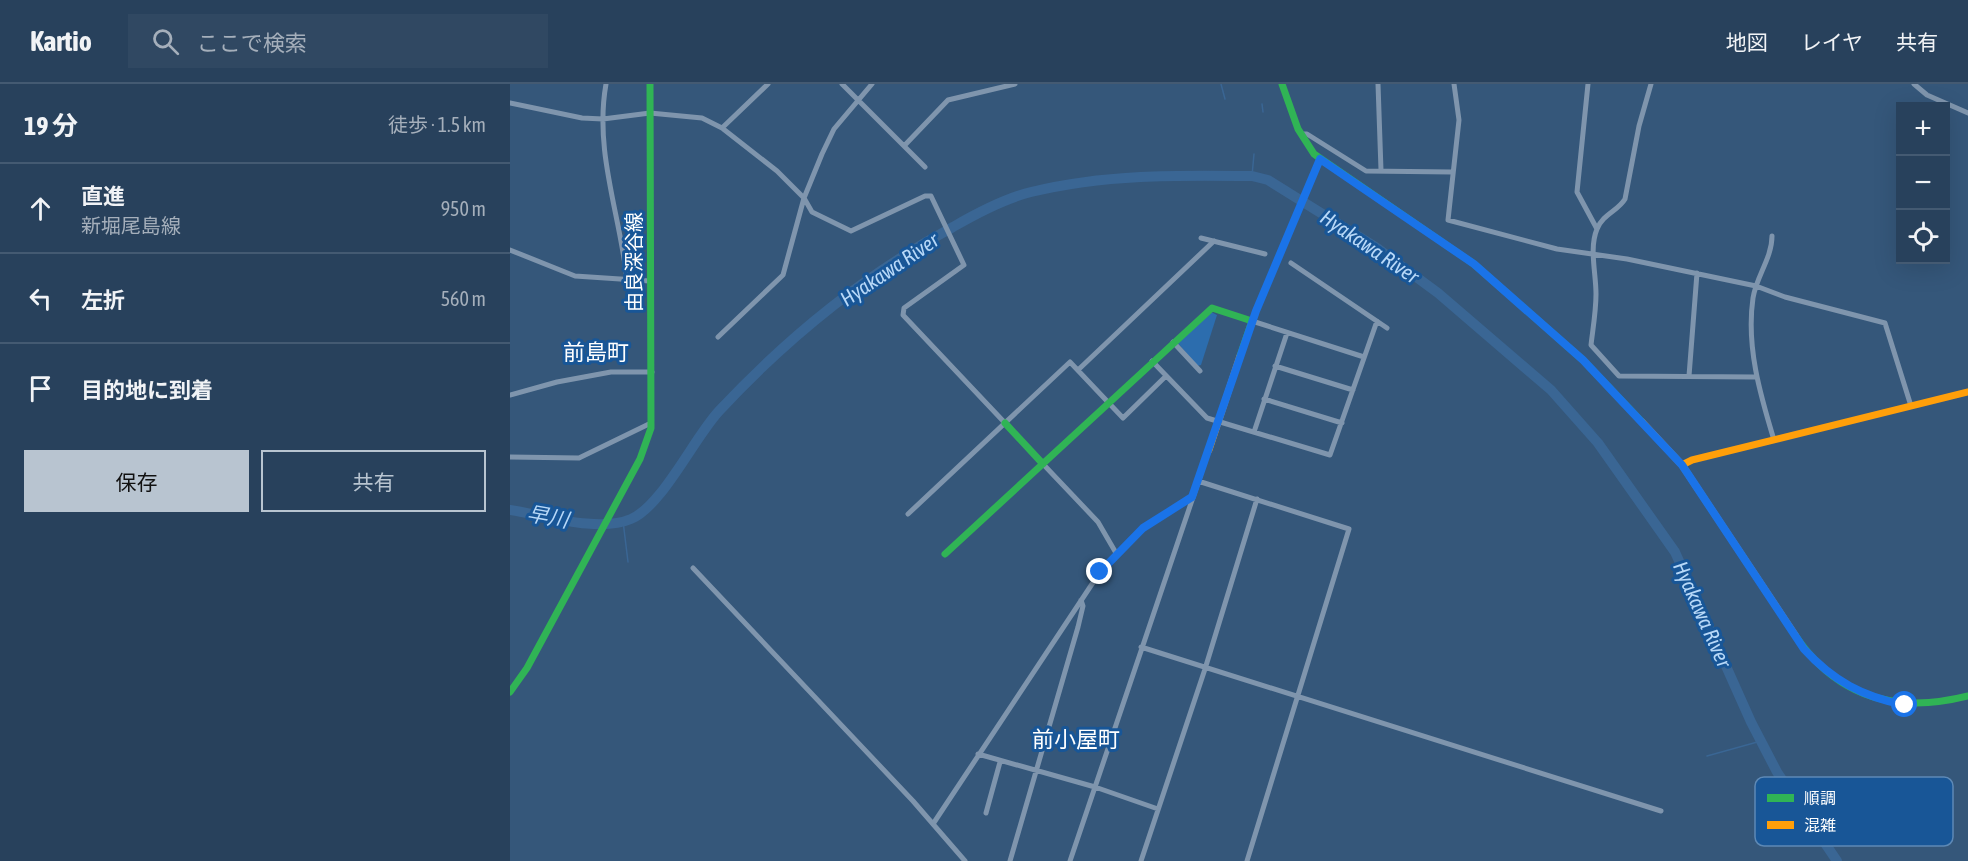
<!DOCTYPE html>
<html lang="ja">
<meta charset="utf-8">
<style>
:root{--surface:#28415c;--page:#304862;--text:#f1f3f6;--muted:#a5afbb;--line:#445a72;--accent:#b8c4d0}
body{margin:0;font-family:"Asap Condensed","Noto Sans JP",sans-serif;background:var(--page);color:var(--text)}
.controls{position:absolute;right:18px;top:18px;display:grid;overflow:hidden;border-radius:0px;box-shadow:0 6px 24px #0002}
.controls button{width:54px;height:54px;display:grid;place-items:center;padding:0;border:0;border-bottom:2px solid var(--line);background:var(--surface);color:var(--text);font:30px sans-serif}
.stop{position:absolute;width:18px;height:18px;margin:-14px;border:4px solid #1a73e8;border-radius:50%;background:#fff}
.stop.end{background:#1a73e8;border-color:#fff;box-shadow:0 2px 6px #0008}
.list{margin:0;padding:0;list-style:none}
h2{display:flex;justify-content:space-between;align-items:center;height:78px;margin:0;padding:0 24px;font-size:26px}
h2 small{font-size:20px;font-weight:400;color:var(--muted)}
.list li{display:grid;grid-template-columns:39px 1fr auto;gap:18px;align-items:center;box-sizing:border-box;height:90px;padding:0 24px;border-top:2px solid var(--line)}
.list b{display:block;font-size:22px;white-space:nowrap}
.list p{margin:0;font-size:20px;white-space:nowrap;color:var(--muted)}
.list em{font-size:20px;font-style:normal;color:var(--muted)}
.actions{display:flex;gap:12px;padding:18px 24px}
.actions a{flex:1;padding:14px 0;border:2px solid var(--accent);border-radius:0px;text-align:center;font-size:21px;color:var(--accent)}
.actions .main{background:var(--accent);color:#111}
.icon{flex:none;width:33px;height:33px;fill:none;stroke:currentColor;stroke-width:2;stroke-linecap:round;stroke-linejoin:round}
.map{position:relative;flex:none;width:1458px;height:777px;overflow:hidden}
header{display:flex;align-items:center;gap:36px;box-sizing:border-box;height:84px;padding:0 30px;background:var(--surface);border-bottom:2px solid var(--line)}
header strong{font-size:28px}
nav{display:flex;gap:33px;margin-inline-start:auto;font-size:21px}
.search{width:420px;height:54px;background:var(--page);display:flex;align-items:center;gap:15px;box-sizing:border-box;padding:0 21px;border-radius:0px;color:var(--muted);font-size:22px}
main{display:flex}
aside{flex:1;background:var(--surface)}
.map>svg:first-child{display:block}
</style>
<header>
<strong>Kartio</strong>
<div class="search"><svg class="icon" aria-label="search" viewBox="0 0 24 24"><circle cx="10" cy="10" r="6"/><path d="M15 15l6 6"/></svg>ここで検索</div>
<nav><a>地図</a><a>レイヤ</a><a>共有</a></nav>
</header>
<main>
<aside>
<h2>19 分<small>徒歩 · 1.5 km</small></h2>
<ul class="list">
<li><svg class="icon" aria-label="ahead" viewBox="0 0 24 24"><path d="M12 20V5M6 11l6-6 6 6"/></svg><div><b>直進</b><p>新堀尾島線</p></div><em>950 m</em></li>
<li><svg class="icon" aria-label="left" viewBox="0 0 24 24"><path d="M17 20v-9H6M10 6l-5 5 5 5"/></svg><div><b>左折</b></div><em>560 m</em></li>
<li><svg class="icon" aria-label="arrive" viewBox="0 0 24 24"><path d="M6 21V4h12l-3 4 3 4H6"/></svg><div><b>目的地に到着</b></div></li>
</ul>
<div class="actions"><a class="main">保存</a><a>共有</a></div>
</aside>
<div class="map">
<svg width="1458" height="777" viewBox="0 0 1458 777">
<rect width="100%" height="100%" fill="#35577a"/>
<!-- green -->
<path fill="#2c6dae" d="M701,228L707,231L691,281L687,282L667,258Z"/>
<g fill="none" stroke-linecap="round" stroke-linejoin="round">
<!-- stream -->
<path stroke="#3a6694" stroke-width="1.5" d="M711,0L715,15
M752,20L753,28
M742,92L744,70
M113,437L118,478
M1197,672L1251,657"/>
<!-- river -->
<path stroke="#3a6694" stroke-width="10" d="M0,426C34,431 88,449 121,435C152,422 184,354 209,327C278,253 354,191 443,143C467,129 493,115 521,108C594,90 667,91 742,92L758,96L867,164L928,209L1041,306L1088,359L1165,468L1241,638L1267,688L1327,777"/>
<!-- street -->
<path stroke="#7f95ad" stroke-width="5" d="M96,0C84,67 110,130 117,196
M332,0L415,83
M868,0L871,86
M944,0L949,36L938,136L1047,165L1117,175L1246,202L1275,213L1375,239L1401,322
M1078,0L1067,108L1087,145
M1141,0L1129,42L1115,115C1108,127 1093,130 1087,145C1079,164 1086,189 1086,210C1086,227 1083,244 1081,261L1109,292L1245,293
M1404,0L1417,11L1458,29
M0,19L72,34L93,35L140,29L192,34L212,44L267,87L294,114L302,128L341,147L415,112H421L454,181L394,224L393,231L495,339
M212,44L258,0
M791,50H797L856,87L942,88
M394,62L438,16L505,0
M810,75L742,237L854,273
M1262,152C1262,174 1246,193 1243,214C1236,262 1250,310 1264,356
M691,154L755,170
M0,166L65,192L140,197
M781,179L877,244
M208,253L273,191L294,114L312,70L324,45L362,0
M663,258L690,287
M642,277L697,334L820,371L867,237
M765,282L843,306
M568,286L704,157
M1179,292L1187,189
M0,311L47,298L101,288H142
M754,315L832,339
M744,348L777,249
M0,373L69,374L141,339
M533,380L588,438L606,469
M688,397L839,445L737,777
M398,430L560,278L613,334L656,292
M183,484L403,717L455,777
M631,563L1151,727
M468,670L585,703L648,725
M476,729L490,678
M423,740L590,488L633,444L682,413
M500,777L568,543L573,522L571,516
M560,777L699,366
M631,777L695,585L747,415"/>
<!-- fast -->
<path stroke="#30b455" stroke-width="7" d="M772,0L788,45L804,70L964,180L1073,276L1132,338
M495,339L533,380
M435,470L702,224L742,237L730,272
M1285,551C1327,614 1387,630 1458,612
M0,608L17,584L130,375L141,344L140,0"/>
<!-- slow -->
<path stroke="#ff9f0a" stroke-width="7" d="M1132,338L1172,381L1285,551
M699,366L730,272
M1172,381L1182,376L1458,308"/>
</g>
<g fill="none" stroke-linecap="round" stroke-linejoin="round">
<!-- route -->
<path stroke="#1a73e8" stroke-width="8" d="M590,488L633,444L682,413L746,227L810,75L964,180L1073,276L1172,381L1294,565C1323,597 1353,613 1395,621"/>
</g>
<g text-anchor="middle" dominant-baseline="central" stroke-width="6" stroke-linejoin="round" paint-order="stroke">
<!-- street labels -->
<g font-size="20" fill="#fff" stroke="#185697">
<text transform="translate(123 178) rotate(-90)">由良深谷線</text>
</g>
<!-- water labels -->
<g font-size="21" font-style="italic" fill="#b7d8f8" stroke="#185697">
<text transform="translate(860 162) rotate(34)">Hyakawa River</text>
<text transform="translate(379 185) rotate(-34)">Hyakawa River</text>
<text transform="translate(38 432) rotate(10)">早川</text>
<text transform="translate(1193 530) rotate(66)">Hyakawa River</text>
</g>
<!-- quarter labels -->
<g font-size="22" fill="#fff" stroke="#185697">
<text x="86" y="268">前島町</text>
<text x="566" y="655">前小屋町</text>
</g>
</g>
<!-- legend -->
<rect x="1245" y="693" width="198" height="69" rx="9" fill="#185697" stroke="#5d89b6" stroke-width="1.5"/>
<rect x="1257" y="710" width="27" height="8" fill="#30b455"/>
<rect x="1257" y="737" width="27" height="8" fill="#ff9f0a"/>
<g font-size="16" fill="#fff">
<text x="1294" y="720">順調</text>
<text x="1294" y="747">混雑</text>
</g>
</svg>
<div class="controls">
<button>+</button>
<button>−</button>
<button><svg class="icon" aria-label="locate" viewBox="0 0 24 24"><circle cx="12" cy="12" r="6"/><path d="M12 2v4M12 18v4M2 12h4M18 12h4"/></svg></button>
</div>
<div class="stop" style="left:1395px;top:621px"></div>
<div class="stop end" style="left:590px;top:488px"></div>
</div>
</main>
